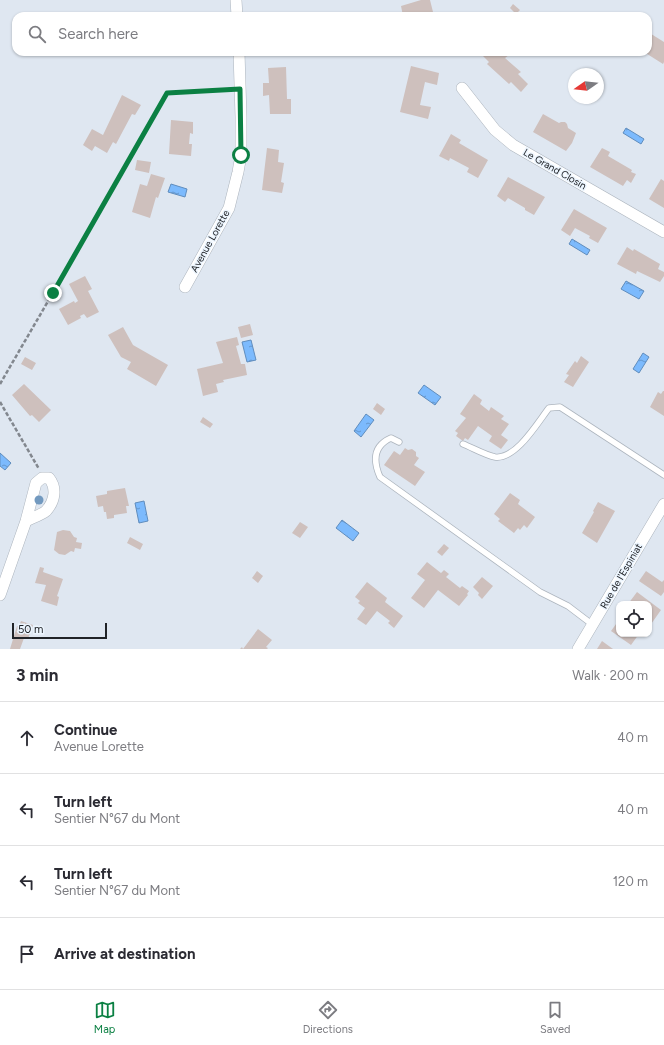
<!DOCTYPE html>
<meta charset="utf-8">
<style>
:root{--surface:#fff;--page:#f7f7f7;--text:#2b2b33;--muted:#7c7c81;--line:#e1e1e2;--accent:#0b8043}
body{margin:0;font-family:Figtree,sans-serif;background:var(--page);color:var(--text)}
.controls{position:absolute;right:12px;bottom:12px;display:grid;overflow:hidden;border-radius:8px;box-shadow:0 1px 3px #0004}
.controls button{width:36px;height:36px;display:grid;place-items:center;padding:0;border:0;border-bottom:1px solid var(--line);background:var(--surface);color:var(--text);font:20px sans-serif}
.compass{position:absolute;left:568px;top:68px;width:36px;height:36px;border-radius:50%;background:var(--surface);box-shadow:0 1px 3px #0004;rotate:256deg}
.scale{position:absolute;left:12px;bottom:10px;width:95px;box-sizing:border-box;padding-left:4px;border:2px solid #202327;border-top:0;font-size:11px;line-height:14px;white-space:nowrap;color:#202327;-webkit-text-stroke:3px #ecf5fe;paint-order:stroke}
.stop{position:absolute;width:12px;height:12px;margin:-9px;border:3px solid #0b8043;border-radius:50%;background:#fff}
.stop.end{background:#0b8043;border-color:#fff;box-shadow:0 1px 4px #0008}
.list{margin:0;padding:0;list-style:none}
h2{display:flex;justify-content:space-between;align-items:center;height:52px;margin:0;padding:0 16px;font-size:17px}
h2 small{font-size:13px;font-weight:400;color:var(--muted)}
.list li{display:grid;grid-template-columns:26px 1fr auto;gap:12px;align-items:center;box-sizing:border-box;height:72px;padding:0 16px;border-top:1px solid var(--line)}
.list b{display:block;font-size:15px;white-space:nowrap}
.list p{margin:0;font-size:13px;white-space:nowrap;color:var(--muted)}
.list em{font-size:13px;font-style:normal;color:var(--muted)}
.icon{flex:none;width:22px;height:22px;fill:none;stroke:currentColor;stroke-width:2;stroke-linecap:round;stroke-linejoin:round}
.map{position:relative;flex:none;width:664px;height:649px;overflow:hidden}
.search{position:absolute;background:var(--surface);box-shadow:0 1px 3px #0004;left:12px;right:12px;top:12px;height:44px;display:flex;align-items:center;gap:10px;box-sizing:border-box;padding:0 14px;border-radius:12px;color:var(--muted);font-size:15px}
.sheet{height:340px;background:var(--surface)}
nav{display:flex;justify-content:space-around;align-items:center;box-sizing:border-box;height:56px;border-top:1px solid var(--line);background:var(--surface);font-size:11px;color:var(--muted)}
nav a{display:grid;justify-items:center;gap:2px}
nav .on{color:var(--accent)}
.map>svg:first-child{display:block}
</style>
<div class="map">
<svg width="664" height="649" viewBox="0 0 664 649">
<defs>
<pattern id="water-ripples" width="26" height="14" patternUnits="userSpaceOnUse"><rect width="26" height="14" fill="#7cbafd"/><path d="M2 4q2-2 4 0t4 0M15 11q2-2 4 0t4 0" fill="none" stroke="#6597cd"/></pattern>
</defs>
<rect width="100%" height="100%" fill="#dfe7f1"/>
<!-- water -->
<path fill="url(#water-ripples)" stroke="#608dbd" d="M626,128L644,139L641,144L623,133Z
M171,184L187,189L185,197L168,192Z
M572,239L590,250L587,255L569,244Z
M626,281L644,291L639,299L621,289Z
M251,340L256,360L247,362L242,342Z
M643,353L649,357L639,373L633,369Z
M424,385L441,397L435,405L418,393Z
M366,414L374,420L361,437L354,431Z
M0,453L11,463L5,470L0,466Z
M144,501L148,521L139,523L135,503Z
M342,520L359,533L353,541L336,528Z"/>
<!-- building -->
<path fill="#cec0bd" d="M421,0H430L434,16H403L401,6Z
M513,4L520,10L516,14L510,8Z
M270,13V16H251V14Z
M648,32L664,42V62L663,64L644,52H648Z
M486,52H506L509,55L505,58L521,72L518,74L528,84L521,92L511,82L509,84L487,64L489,62L483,56Z
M411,66L439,73L437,85L425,82L420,105L431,107L428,119L400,112Z
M286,67L287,99H291V114H270L269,95L263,96V83H269L268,68Z
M122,95L141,105L135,115L132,114L116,144L113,142L107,153L95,146L92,151L83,145L92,129L103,135Z
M543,114L559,123L561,122H565L567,124L568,128L576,133L572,143L566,151L533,132Z
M171,120L193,122V134L190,133L189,144H192L191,156L169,154Z
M451,134L461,140L459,143L488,160L478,178L467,172L469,168L450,158L449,161L439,156Z
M267,148L279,150L278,162L284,163L281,182L284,183L282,193L262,190Z
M602,148L610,152L608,156L632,170L631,172L636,174L631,183L627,180L623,186L590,167Z
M137,160L151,162L149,173L135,170Z
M151,174L165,178L158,198L156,197L150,218L132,212L140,184L147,186Z
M508,177L545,197L534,215L525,210V208L508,198L505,202L497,196Z
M661,179L664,181V208L649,199Z
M574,209L607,228L598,243L589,238L590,236L575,228L570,236L561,230Z
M627,247L633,251L634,249L660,264L658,269L664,272V276L660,282L637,271L636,274L617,264Z
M85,276L92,289L88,291L99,312L87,318L84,314L80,316L81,318L68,325L59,309L74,301L75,303L78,301L69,284Z
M250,324L253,335L241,338L238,327Z
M123,327L133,345L168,365L156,386L127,369L131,362L121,357L108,335Z
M237,337L239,345L236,346L241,364H245L247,375L223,380L224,382L216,384L218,392L203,396L197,369L223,363L216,342Z
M581,356L589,362L573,387L564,382L569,375L566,374L575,361L577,363Z
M25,357L36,363L32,370L21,364Z
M24,384L51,410L39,422L32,415L30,416L12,395Z
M663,391H664V416L650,407L658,392L661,394Z
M474,394L482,400L480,404L489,411L491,407L504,416L501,419L509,424L501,435L508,440L501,449L489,441L492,436L478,426L468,440L465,438L463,441L456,436L458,433L455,431L466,418L460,414Z
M377,403L385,409L381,415L373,409Z
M203,417L213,424L210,428L200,422Z
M405,448L408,450L412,449L416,452V456L419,458L414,465L425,472L415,486L384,465L394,451L400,455Z
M125,488L129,506H126L127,513L114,515V518L107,519L106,512H104L103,506L98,507L96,496L107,494V491Z
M510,493L520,500L518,504L535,517L527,528L524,525L520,530L518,528L514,533L498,521L500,519L494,514Z
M598,502L615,511L597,543L582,533L594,512L593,511Z
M300,522L308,527L300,538L292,533Z
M63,530L70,531L74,537L77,538L76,542L82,543L81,549L75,548L74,552L71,551L65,555L59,554L54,550L57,532Z
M130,537L143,544L140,550L127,543Z
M444,544L449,548L442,556L437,552Z
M427,562L441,573L444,570L449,574L446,577L460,588L462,586L469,591L467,594L468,595L459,606L438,590L424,608L411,598L425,580L417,574Z
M40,567L44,568L43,572L63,579L57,596L59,597L57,606L41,601L46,585L35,583Z
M257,571L263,576L258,583L252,578Z
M646,571L662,582L664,580V592L661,596L639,581Z
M482,577L493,586L482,599L478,595L479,593L473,587Z
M367,582L387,598L385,602L403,616L394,628L388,623L390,621L377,611L366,625L357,619L365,608L358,603L360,601L355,597Z
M637,592L661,610L649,627V604H628Z
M619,620V634H639L631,645L611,631Z
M21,621L33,625L28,639L24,638L20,649H10L17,626H19Z
M258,629L272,640L266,647L268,648L267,649H240L242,647L243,649Z
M602,641L613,649H597Z"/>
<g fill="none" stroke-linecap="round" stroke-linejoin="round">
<defs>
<path id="lane" d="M399,442L391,438C373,446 373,461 380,477L540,592L568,606L593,625
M463,444C473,448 485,455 495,457C516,460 538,422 549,408L560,407L664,475"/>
<path id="street" d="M236,0L237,16
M462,88L495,130L513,145L664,232
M185,287L229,208L238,172L241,155V117L239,52
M0,595L26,521L36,483L42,478H49C57,488 55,501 46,511C41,515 32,518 26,521
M578,649L664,504"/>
</defs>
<!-- lane casing -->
<use href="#lane" stroke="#adb5be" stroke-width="7"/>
<!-- street casing -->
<use href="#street" stroke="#adb5be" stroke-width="12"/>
<!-- path -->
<path stroke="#82878e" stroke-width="2.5" stroke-dasharray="4 2" stroke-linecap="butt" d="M0,384L76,253L167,93L230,89
M0,402L39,469"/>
<!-- lane -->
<use href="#lane" stroke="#fff" stroke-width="5.5"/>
<!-- street -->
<use href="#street" stroke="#fff" stroke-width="11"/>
</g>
<!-- trees -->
<circle fill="#7299bf" cx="39" cy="500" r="4.5"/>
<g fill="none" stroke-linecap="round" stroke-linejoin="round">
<!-- route -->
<path stroke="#0b8043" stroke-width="5" d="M53,293L167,93L240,89L241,155"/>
</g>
<g text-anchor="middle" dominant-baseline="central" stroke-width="3" stroke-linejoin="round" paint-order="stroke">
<!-- street labels -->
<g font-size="10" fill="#202327" stroke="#ecf5fe">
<text transform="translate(555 169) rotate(30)">Le Grand Closin</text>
<text transform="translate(210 241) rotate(-61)">Avenue Lorette</text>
<text transform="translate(621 576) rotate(-60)">Rue de l'Espiniat</text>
</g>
</g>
</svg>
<div class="controls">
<button><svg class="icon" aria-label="locate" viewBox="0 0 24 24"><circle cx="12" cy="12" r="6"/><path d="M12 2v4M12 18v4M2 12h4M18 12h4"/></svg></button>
</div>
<svg class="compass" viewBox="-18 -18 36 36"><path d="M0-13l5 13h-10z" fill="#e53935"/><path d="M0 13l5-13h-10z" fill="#7c7c81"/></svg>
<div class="scale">50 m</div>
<div class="stop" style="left:241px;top:155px"></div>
<div class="stop end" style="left:53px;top:293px"></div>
<div class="search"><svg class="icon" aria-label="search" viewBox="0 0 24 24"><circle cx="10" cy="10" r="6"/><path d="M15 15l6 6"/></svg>Search here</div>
</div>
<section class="sheet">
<h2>3 min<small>Walk · 200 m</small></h2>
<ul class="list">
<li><svg class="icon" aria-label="ahead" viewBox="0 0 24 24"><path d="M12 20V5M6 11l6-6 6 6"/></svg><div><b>Continue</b><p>Avenue Lorette</p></div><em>40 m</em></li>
<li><svg class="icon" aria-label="left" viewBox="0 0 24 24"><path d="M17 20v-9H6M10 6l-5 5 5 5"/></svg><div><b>Turn left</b><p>Sentier N°67 du Mont</p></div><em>40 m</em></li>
<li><svg class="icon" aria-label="left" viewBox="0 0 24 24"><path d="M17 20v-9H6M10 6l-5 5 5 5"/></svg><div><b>Turn left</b><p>Sentier N°67 du Mont</p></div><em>120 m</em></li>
<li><svg class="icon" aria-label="arrive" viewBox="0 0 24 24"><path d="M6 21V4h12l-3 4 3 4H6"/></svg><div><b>Arrive at destination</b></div></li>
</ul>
</section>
<nav>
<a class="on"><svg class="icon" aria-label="map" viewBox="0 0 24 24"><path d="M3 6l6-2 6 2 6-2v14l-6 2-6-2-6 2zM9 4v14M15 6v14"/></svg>Map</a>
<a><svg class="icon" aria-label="directions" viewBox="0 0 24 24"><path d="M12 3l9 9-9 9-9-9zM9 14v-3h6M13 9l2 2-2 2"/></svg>Directions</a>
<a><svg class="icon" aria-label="saved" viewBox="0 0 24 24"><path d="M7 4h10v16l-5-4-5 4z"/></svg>Saved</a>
</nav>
